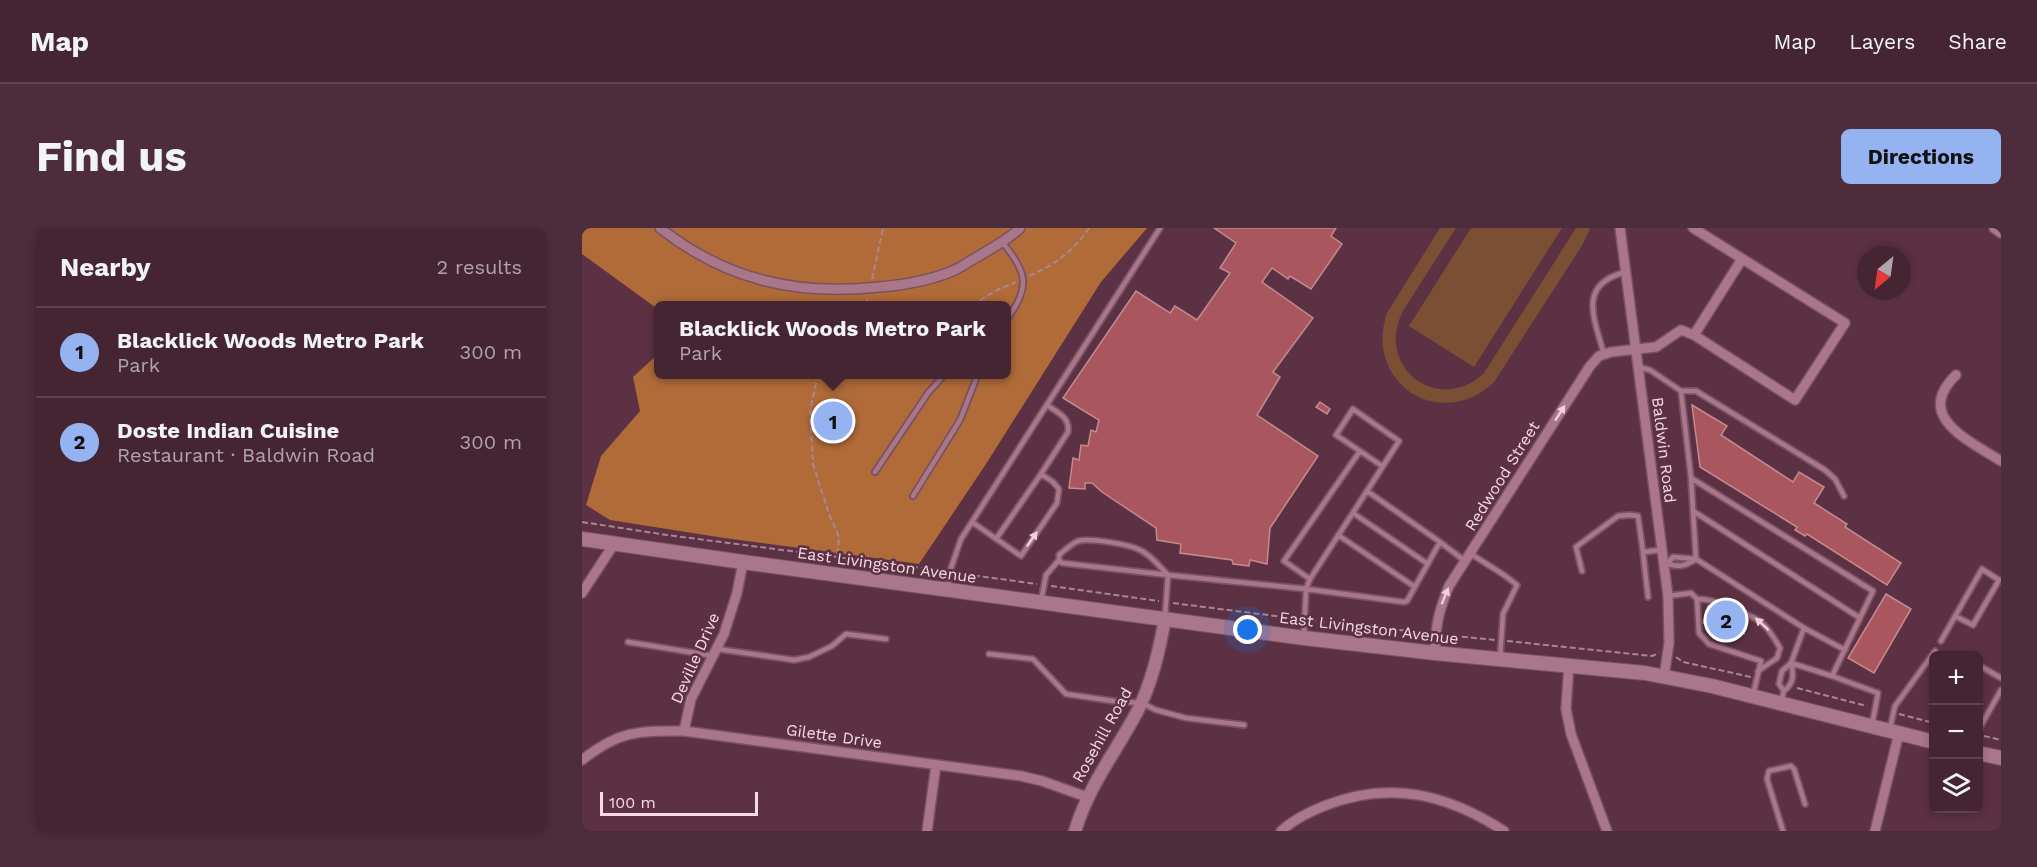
<!DOCTYPE html>
<meta charset="utf-8">
<style>
:root{--surface:#462533;--page:#4d2d3b;--text:#f1f3f6;--muted:#b0a5ac;--line:#5e424e;--accent:#95b2f1}
body{margin:0;font-family:"Work Sans",sans-serif;background:var(--page);color:var(--text)}
.controls{position:absolute;right:18px;bottom:18px;display:grid;overflow:hidden;border-radius:9px;box-shadow:0 3px 9px #0003}
.controls button{width:54px;height:54px;display:grid;place-items:center;padding:0;border:0;border-bottom:2px solid var(--line);background:var(--surface);color:var(--text);font:30px sans-serif}
.compass{position:absolute;left:1275px;top:18px;width:54px;height:54px;border-radius:50%;background:var(--surface);box-shadow:0 3px 9px #0003;rotate:209deg}
.scale{position:absolute;left:18px;bottom:15px;width:158px;box-sizing:border-box;padding-left:6px;border:3px solid #f7dae4;border-top:0;font-size:16px;line-height:21px;white-space:nowrap;color:#f7dae4;-webkit-text-stroke:4px #5d3144;paint-order:stroke}
.you{position:absolute;left:666px;top:402px;width:21px;height:21px;margin:-15px;border:4px solid #fff;border-radius:50%;background:#1a73e8;box-shadow:0 0 0 9px #1a73e833}
.badge{display:grid;place-items:center;width:39px;height:39px;border-radius:50%;background:var(--accent);color:#111;font-size:20px;font-weight:700}
.pin{position:absolute;translate:-50% -50%;border:3px solid #fff;box-shadow:0 2px 6px #0006}
.popup{position:absolute;left:72px;top:73px;width:357px;height:78px;box-sizing:border-box;display:grid;place-content:center;border-radius:9px;background:var(--surface);filter:drop-shadow(0 2px 4px #0005);font-size:20px;white-space:nowrap;color:var(--muted)}
.popup b{font-size:22px;color:var(--text)}
.popup::after{content:'';position:absolute;left:50%;top:100%;margin-left:-12px;border:12px solid transparent;border-top-color:var(--surface)}
.list{margin:0;padding:0;list-style:none}
h2{display:flex;justify-content:space-between;align-items:center;height:78px;margin:0;padding:0 24px;font-size:26px}
h2 small{font-size:20px;font-weight:400;color:var(--muted)}
.list li{display:grid;grid-template-columns:39px 1fr auto;gap:18px;align-items:center;box-sizing:border-box;height:90px;padding:0 24px;border-top:2px solid var(--line)}
.list b{display:block;font-size:22px;white-space:nowrap}
.list p{margin:0;font-size:20px;white-space:nowrap;color:var(--muted)}
.list em{font-size:20px;font-style:normal;color:var(--muted)}
.icon{flex:none;width:33px;height:33px;fill:none;stroke:currentColor;stroke-width:2;stroke-linecap:round;stroke-linejoin:round}
.map{position:relative;flex:none;width:1419px;height:603px;overflow:hidden;border-radius:9px}
header{display:flex;align-items:center;gap:36px;box-sizing:border-box;height:84px;padding:0 30px;background:var(--surface);border-bottom:2px solid var(--line)}
header strong{font-size:28px}
nav{display:flex;gap:33px;margin-inline-start:auto;font-size:21px}
.intro{display:flex;align-items:center;justify-content:space-between;box-sizing:border-box;height:144px;padding:0 36px}
h1{margin:0;font-size:42px}
.button{padding:15px 27px;border-radius:9px;background:var(--accent);color:#111;font-size:21px;font-weight:700}
main{display:flex;gap:36px;padding:0 36px}
aside{flex:1;background:var(--surface);border-radius:9px;box-shadow:0 3px 9px #0003}
.map>svg:first-child{display:block}
</style>
<header>
<strong>Map</strong>
<nav><a>Map</a><a>Layers</a><a>Share</a></nav>
</header>
<div class="intro"><h1>Find us</h1><a class="button">Directions</a></div>
<main>
<aside>
<h2>Nearby<small>2 results</small></h2>
<ul class="list">
<li><span class="badge">1</span><div><b>Blacklick Woods Metro Park</b><p>Park</p></div><em>300 m</em></li>
<li><span class="badge">2</span><div><b>Doste Indian Cuisine</b><p>Restaurant · Baldwin Road</p></div><em>300 m</em></li>
</ul>
</aside>
<div class="map">
<svg width="1419" height="603" viewBox="0 0 1419 603">
<rect width="100%" height="100%" fill="#5d3144"/>
<!-- green -->
<path fill="#7a4f33" d="M858,0H874L821,83C792,139 857,188 902,145L994,0H1008L1001,16L912,154C859,205 781,155 805,85Z
M889,0H980L892,139L827,98Z"/>
<!-- forest -->
<path fill="#b06b39" d="M0,0H565L519,54L404,236L337,336L142,310L28,292L4,277L19,228L58,183L51,149L75,127L77,126V146H425V77H77V82L0,26Z"/>
<!-- building -->
<path fill="#aa565f" stroke="#c28b8e" stroke-width="1.5" d="M632,0H754L749,8L760,16L729,61L708,48L706,51L690,40L680,54L731,90L691,144L698,149L675,187L736,228L688,300L685,336L668,332L667,338L651,336L650,332L598,325L599,316L575,312L574,300L520,264L510,255H503V261L487,260L491,230L497,232L499,217L506,218L509,202L514,204L517,192L481,170L554,63L588,85L593,78L615,92L648,45L638,40L654,15Z
M738,174L748,181L745,186L734,179Z
M1110,177L1145,198L1139,207L1211,254L1217,244L1242,259L1232,275L1265,296L1263,299L1319,335L1305,357L1225,306L1223,308L1213,302L1215,299L1118,239Z
M1304,366L1329,381L1292,445L1266,430Z
M1126,378L1167,389L1162,406L1148,402V405L1136,399L1135,403L1128,402L1130,397L1121,395Z"/>
<g fill="none" stroke-linecap="round" stroke-linejoin="round">
<defs>
<path id="service" d="M420,14C445,43 449,59 425,91
M1022,126C1012,90 995,56 1044,44
M1056,139L1068,142L1099,163L1109,250L1114,331
M1099,163H1114L1243,242L1253,251L1262,268
M778,223L800,238
M293,244L346,165L363,146
M1109,250L1291,363L1250,448L1296,465L1290,497
M331,268L378,192L396,146
M1111,283L1278,390
M771,285L846,336
M390,294L439,328L475,275L477,261L471,254L459,246L486,204C488,189 476,185 465,177
M756,307L833,359
M414,311L459,246
M858,314L785,263L728,351L724,361L822,374L825,373L858,314L883,333
M1061,324L1066,369
M889,326L922,347L935,357L921,386L918,430
M1086,335L1091,329L1114,331L1222,400L1209,435L1200,443L1197,456L1202,463
M1084,336C1098,339 1101,339 1114,331
M1000,343L994,319L1036,288L1048,287L1056,288L1061,324L1079,322
M728,351L702,333L778,223L754,207L771,181L817,213L785,263
M366,359L369,340L379,311L578,0
M1086,368L1109,365L1115,371L1117,405L1127,416L1179,433L1171,467
M1115,371C1131,371 1138,376 1152,381C1180,392 1183,394 1198,420L1195,430L1176,443
M459,373L464,347L477,332V327C483,322 489,316 496,313C508,310 547,316 558,322C569,327 577,338 586,347L480,335L477,332
M583,388L586,347L724,361L722,407
M1222,400L1263,422
M1359,413L1400,341L1417,352L1391,397L1373,388
M46,414L132,428
M136,421L212,432L227,429L250,418L264,406L304,411
M407,426L451,431L484,466L531,473L560,475L574,482L604,490L662,497
M1209,435L1250,448
M1396,445L1400,439L1419,450
M1199,473L1202,463C1212,455 1212,447 1209,435
M1308,500L1313,478L1353,423
M1396,503L1419,462
M1201,603L1185,551L1187,543L1209,538L1212,541L1223,576"/>
<path id="minor" d="M78,0C144,52 215,68 297,59C322,57 350,52 373,42C381,38 389,32 397,28C411,19 426,12 438,0
M1038,0L1086,368L1087,415L1082,449
M1412,0L1419,5
M1112,107L1160,31
M1374,147C1331,189 1388,213 1419,233
M0,365L32,316
M853,425C853,399 857,382 867,358L1008,138L1017,128L1029,124L1074,119L1099,102L1112,107L1213,172L1263,95L1111,0
M987,436L984,481L989,506L1025,603
M102,503L109,471L142,406L155,365L161,334
M0,532C38,502 56,503 102,503L439,548L460,553L505,569
M345,603L354,537
M699,603C711,592 727,584 742,578C807,552 865,566 922,603
M1293,603L1317,505"/>
<path id="tertiary" d="M493,603C508,555 532,527 555,484C570,455 577,423 583,391"/>
<path id="secondary" d="M0,311L161,334L722,410L853,425L1063,445L1130,458L1352,514
M1396,525L1419,530"/>
</defs>
<!-- service casing -->
<use href="#service" stroke="#785262" stroke-width="8"/>
<!-- minor casing -->
<use href="#minor" stroke="#785262" stroke-width="12"/>
<!-- tertiary casing -->
<use href="#tertiary" stroke="#785262" stroke-width="15"/>
<!-- secondary casing -->
<use href="#secondary" stroke="#785262" stroke-width="16"/>
<!-- path -->
<path stroke="#aa8694" stroke-width="2" stroke-dasharray="6 3" stroke-linecap="butt" d="M447,48C472,37 492,23 507,0
M290,51L301,0
M284,77L286,69
M390,77L415,62L434,54
M236,146L228,183L231,236L247,286L257,309L255,329
M0,294L85,307L363,343
M374,345L455,356
M469,358L577,373
M591,375L717,391
M728,392L845,405
M862,407L914,412
M925,413L1070,428L1077,425
M1094,429L1101,434L1169,449
M1215,460L1285,478
M1317,486L1352,495
M1402,508L1419,512"/>
<!-- service -->
<use href="#service" stroke="#a9768a" stroke-width="4.5"/>
<!-- minor -->
<use href="#minor" stroke="#a9768a" stroke-width="9"/>
<!-- tertiary -->
<use href="#tertiary" stroke="#a9768a" stroke-width="12"/>
<!-- secondary -->
<use href="#secondary" stroke="#a9768a" stroke-width="14"/>
</g>
<!-- one-way arrows -->
<defs><path id="oneway-solid" d="M-6-.8H1V-3.2L6.5 0L1 3.2V.8H-6Z" transform="scale(1.5)"/></defs>
<g fill="#efd0db">
<use href="#oneway-solid" transform="translate(978 185) rotate(-57)"/>
<use href="#oneway-solid" transform="translate(450 311) rotate(-55)"/>
<use href="#oneway-solid" transform="translate(863 368) rotate(-68)"/>
<use href="#oneway-solid" transform="translate(1180 396) rotate(-137)"/>
</g>
<g text-anchor="middle" dominant-baseline="central" stroke-width="5" stroke-linejoin="round" paint-order="stroke">
<!-- street labels -->
<g font-size="16" fill="#f7dae4" stroke="#5d3144">
<text transform="translate(1082 222) rotate(83)">Baldwin Road</text>
<text transform="translate(920 248) rotate(-58)">Redwood Street</text>
<text transform="translate(305 337) rotate(8)">East Livingston Avenue</text>
<text transform="translate(787 400) rotate(7)">East Livingston Avenue</text>
<text transform="translate(113 430) rotate(-66)">Deville Drive</text>
<text transform="translate(520 507) rotate(-61)">Rosehill Road</text>
<text transform="translate(252 508) rotate(8)">Gilette Drive</text>
</g>
</g>
</svg>
<div class="controls">
<button>+</button>
<button>−</button>
<button><svg class="icon" aria-label="layers" viewBox="0 0 24 24"><path d="M12 4l9 5-9 5-9-5zM3 14l9 5 9-5"/></svg></button>
</div>
<svg class="compass" viewBox="-18 -18 36 36"><path d="M0-13l5 13h-10z" fill="#e53935"/><path d="M0 13l5-13h-10z" fill="#b0a5ac"/></svg>
<div class="scale">100 m</div>
<div class="you"></div>
<div class="pin badge" style="left:251px;top:193px">1</div>
<div class="popup"><b>Blacklick Woods Metro Park</b>Park</div>
<div class="pin badge" style="left:1144px;top:392px">2</div>
</div>
</main>
